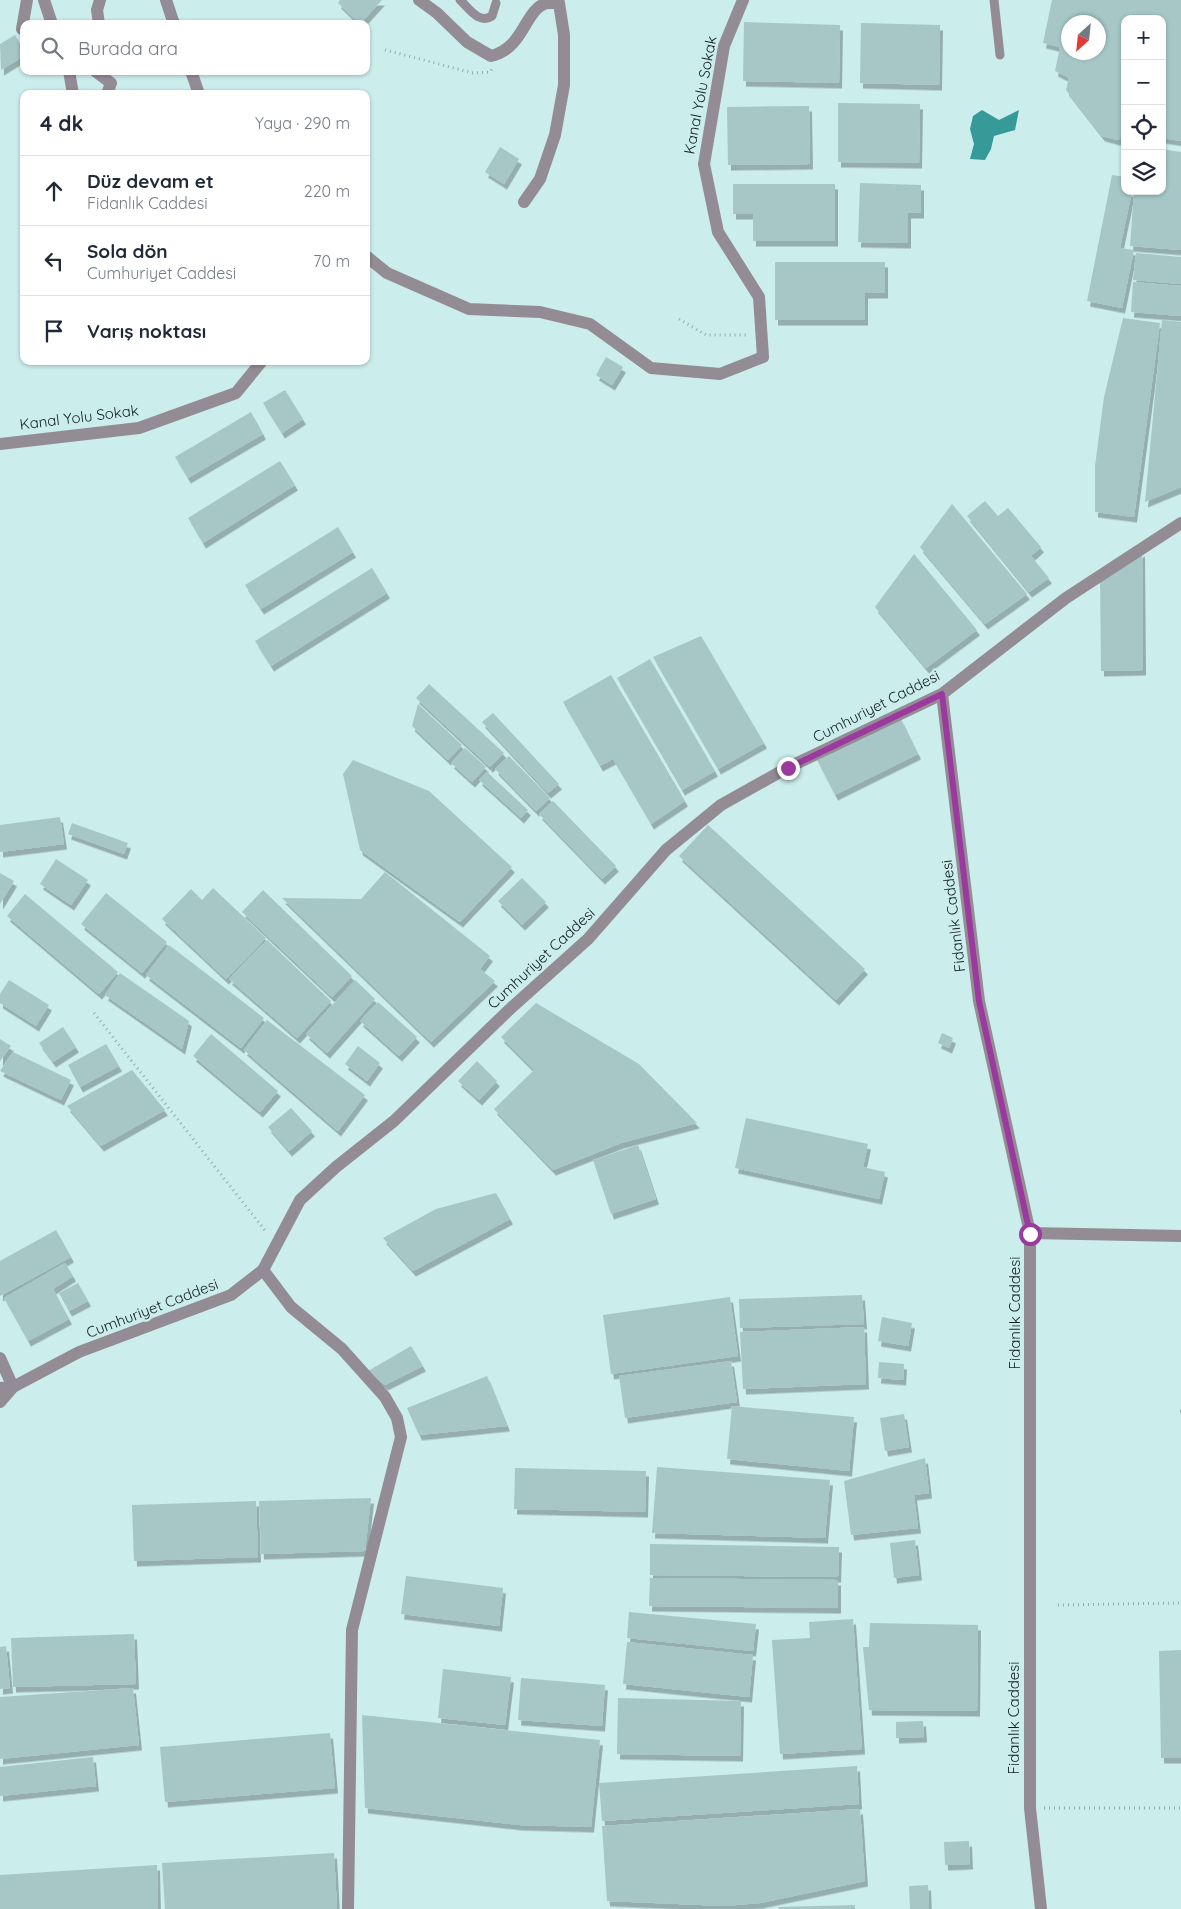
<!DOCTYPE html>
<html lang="tr">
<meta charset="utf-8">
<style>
:root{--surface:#fff;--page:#f2f2f3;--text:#1f2937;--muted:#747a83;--line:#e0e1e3}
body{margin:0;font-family:Quicksand,sans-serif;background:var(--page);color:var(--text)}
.controls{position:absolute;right:15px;top:15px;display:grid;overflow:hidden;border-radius:10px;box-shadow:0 1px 4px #0004}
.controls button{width:45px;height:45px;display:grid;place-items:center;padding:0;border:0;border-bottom:1px solid var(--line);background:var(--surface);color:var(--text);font:25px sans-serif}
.compass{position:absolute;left:1061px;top:15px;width:45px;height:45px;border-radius:50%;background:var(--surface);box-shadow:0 1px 4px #0004;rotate:207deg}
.stop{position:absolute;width:15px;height:15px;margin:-11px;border:4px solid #9b399f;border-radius:50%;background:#fff}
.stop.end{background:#9b399f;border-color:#fff;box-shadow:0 1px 5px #0008}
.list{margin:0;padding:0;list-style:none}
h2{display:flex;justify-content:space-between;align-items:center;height:65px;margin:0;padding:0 20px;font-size:21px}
h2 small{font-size:16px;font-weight:400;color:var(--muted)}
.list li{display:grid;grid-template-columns:32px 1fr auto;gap:15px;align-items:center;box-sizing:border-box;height:70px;padding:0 20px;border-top:1px solid var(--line)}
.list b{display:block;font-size:19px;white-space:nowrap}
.list p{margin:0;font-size:16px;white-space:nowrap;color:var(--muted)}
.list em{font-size:16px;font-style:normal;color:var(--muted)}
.icon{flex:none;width:28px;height:28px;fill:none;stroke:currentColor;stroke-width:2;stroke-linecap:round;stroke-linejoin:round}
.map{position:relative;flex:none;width:1181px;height:1909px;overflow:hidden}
.search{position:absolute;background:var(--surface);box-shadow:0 1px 4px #0004;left:20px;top:20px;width:350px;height:55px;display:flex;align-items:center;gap:12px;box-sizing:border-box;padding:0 18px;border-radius:10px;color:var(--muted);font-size:19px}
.panel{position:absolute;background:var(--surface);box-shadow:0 1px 4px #0004;left:20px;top:90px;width:350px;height:275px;border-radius:10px}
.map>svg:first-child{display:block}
</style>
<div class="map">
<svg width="1181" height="1909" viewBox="0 0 1181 1909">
<defs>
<filter id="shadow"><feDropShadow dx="3" dy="5.5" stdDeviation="0" flood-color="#0004"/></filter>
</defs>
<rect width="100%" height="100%" fill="#cbedec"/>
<!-- water -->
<path fill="#369a99" d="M982,110L999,120L1019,110L1015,130L994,136L991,149L985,160L970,159L974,144L970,129L973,116Z"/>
<!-- building -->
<path fill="#a6c7c6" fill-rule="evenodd" filter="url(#shadow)" d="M340,0H382L360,24L338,3Z
M1052,0H1181V141L1162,138V19H1125V137L1117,140L1102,136L1066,90L1069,78L1055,71L1060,47L1043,43ZM1068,22H1098V52H1068Z
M744,22L840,25L839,83L743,81Z
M861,23L940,25L939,85L860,83Z
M15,35L24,50V56L1,70L0,44Z
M838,103L920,104L919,163L838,162Z
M809,106L810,164L728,165L727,107Z
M500,147L519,159L504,184L485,172Z
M1162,149L1181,152V250L1130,246L1134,191H1162Z
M1112,175L1125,177V191H1132L1120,248L1134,250L1122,308L1087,301Z
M860,183L921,185V213H908V243L858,242Z
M733,184H835V241H753V214H733Z
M1136,253L1181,257V284L1133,280Z
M775,262H885V293H865V320H775Z
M1133,282L1181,286V316L1131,312Z
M1123,318L1160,323L1134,517L1095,512V466L1104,397Z
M1162,320L1181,322V487L1145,502Z
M606,357L623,367L612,385L596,375Z
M285,390L303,419L282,433L263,403Z
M251,412L263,434L188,478L175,457Z
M280,461L295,485L203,543L188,518Z
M985,501L998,516L1008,508L1041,547L1031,556L1049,578L1029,592L967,516Z
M952,504L1027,594L985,624L920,547Z
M338,527L353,552L261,609L245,585Z
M1142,551L1143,670L1101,671L1100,576Z
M914,554L977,630L926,668L875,607Z
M372,568L387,593L271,666L255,641Z
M701,636L764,743L718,769L653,657Z
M650,659L715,771L682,790L617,678Z
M611,675L685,801L651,824L613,759L600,766L563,702Z
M429,684L504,753L490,767L416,698Z
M418,704L462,745L448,760L412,726Z
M493,713L559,784L548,793L482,722Z
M901,719L918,754L835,795L817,760Z
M465,748L486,767L472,782L451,763Z
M509,756L550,798L536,811L495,769Z
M353,760L429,791L512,867L460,922L360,850L343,774Z
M487,772L528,810L521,818L479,780Z
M553,801L616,866L602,879L539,814Z
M60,817L64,844L0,852V825Z
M72,823L128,843L124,854L68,834Z
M708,825L865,969L836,1000L679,856Z
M56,859L88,880L71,905L40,884Z
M385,872L490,956L480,969L495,981L431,1042L282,898L361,899Z
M0,873L14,881L0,904Z
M522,878L546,902L522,925L498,901Z
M213,888L266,938L226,979L162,919L191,889L202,900Z
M263,890L352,976L332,997L242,912Z
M106,893L167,942L142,973L81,924Z
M25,894L118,972L99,994L7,916Z
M267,940L331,1001L297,1038L229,979Z
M169,945L264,1018L241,1048L146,975Z
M120,973L189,1021L182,1049L105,995Z
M9,980L49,1005L36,1026L0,1003V994Z
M355,980L375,999L327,1053L306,1034Z
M378,1002L417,1037L399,1056L360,1021Z
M536,1003L639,1064L697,1123L621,1143L553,1170L494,1109L534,1070L501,1037Z
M267,1020L365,1095L338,1131L244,1050Z
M63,1027L76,1047L53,1062L39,1043Z
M942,1033L953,1038L949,1048L938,1043Z
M211,1034L278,1091L260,1112L193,1056Z
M0,1039L11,1046L0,1061Z
M106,1044L119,1066L80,1087L68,1065Z
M358,1046L380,1063L367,1081L345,1064Z
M13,1052L71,1080L61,1100L0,1071Z
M477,1061L497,1081L479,1100L458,1081Z
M132,1070L165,1110L101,1146L67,1106Z
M291,1108L312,1131L289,1151L268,1127Z
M746,1118L868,1144L863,1167L885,1172L879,1199L735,1168Z
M638,1145L656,1199L611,1214L593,1160Z
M496,1193L510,1219L413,1271L383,1238L436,1209Z
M56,1230L71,1257L0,1296V1261Z
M65,1263L73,1276L53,1289L69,1319L28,1341L4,1298Z
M78,1283L88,1301L69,1311L59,1293Z
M862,1295L864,1324L740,1328L739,1299Z
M730,1297L738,1356L611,1374L603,1315Z
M882,1317L912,1323L908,1346L878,1341Z
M864,1327L866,1384L743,1389L740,1332Z
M411,1346L423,1366L385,1385L368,1371Z
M731,1361L737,1402L625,1418L619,1376Z
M879,1362L904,1364L903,1380L878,1378Z
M487,1376L507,1426L419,1435L407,1408Z
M732,1406L854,1417L849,1471L727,1459Z
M904,1414L909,1447L885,1451L880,1418Z
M925,1458L929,1493L914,1495L918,1528L851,1535L844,1481Z
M657,1467L830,1480L825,1538L652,1533Z
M515,1468L646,1471L645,1512L514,1509Z
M371,1498L365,1551L261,1554L259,1501Z
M256,1501L258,1557L134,1561L132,1505Z
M915,1540L919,1575L894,1578L890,1543Z
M650,1544L839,1547L838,1577L650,1575Z
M406,1576L503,1588L499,1626L401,1614Z
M650,1578L838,1580V1608L649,1606Z
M629,1612L756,1624L753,1651L627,1638Z
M853,1619L862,1749L780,1754L772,1640L810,1638L809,1622Z
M870,1623L978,1625L977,1711L869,1710L863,1647H869Z
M134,1634L136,1684L13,1687L11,1638Z
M627,1642L753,1655L749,1697L623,1684Z
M6,1646L10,1688L0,1689V1647Z
M1181,1650V1758H1161L1159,1651Z
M443,1669L511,1677L505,1725L438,1718Z
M521,1678L605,1685L602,1726L518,1720Z
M133,1688L139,1745L0,1759V1697Z
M618,1698L741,1701L740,1756L617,1754Z
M362,1715L600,1740L591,1827L519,1825L365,1808Z
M923,1721L924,1737L896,1738V1722Z
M330,1733L335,1788L165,1802L160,1747Z
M93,1757L96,1786L0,1796V1767Z
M857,1766L859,1804L602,1821L599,1783Z
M860,1809L865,1881L760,1903L725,1906L607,1901L602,1826Z
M969,1841L970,1864L945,1865L944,1842Z
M334,1853L337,1909H165L162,1863Z
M157,1865L158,1909H0V1875Z
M928,1885L929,1909H910L909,1886Z
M855,1905V1909H779L778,1907Z"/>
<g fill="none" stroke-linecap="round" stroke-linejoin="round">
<!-- path -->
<path stroke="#92adac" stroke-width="3" stroke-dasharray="1 4" stroke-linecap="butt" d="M385,50L473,73L490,72L492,69
M679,319L706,335H749
M94,1013L267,1233
M1180,1411H1181
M1058,1605L1181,1603
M1044,1808H1181"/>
<!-- service -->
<path stroke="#948c94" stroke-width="9" d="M460,0C469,8 479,25 492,16L496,3
M994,0L1000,55"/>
<!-- minor -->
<path stroke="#948c94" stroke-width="12" d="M44,0L52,24
M166,0L174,24
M419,0L437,13L467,42L491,56C525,48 524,9 547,3C551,3 556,3 559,3L564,35V85L555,135L540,179L524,202
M99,24L97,10L100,0
M22,29L27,0
M69,71L73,94
M95,71L111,83L107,94
M191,71L199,94
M1030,1233L1181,1236
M263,1270L291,1307L342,1349L385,1397L397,1418L401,1437L352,1630L348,1909
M0,1358L13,1387L0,1388"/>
<!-- tertiary -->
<path stroke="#948c94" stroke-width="12" d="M366,256L387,273L469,309L540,312L590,324L651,368L720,374L763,357L759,297L718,232L704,164L724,46L743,0
M0,444L139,428L236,393L262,361
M942,694L979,1001L1030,1233V1808L1041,1909
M0,1402L13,1387L79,1352L231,1295L263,1270L300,1200L336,1167L394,1121L511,1008L588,939L666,850L721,805L787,768L942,694L1066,598L1181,523"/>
</g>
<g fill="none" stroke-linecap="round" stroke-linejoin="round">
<!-- route -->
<path stroke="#9b399f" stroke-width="6" d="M788,768L942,694L979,1001L1030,1234"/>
</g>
<g text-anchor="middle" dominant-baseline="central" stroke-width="5" stroke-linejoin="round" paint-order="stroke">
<!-- street labels -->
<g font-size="15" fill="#121e1e" stroke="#cbedec">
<text transform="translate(700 95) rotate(-79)">Kanal Yolu Sokak</text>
<text transform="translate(79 417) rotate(-7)">Kanal Yolu Sokak</text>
<text transform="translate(876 706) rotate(-27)">Cumhuriyet Caddesi</text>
<text transform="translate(953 916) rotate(-97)">Fidanlık Caddesi</text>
<text transform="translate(541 958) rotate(-43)">Cumhuriyet Caddesi</text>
<text transform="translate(152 1308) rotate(-21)">Cumhuriyet Caddesi</text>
<text transform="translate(1014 1313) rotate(-90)">Fidanlık Caddesi</text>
<text transform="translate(1013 1718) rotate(-90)">Fidanlık Caddesi</text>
</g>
</g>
</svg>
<div class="controls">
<button>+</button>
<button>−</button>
<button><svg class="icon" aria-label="locate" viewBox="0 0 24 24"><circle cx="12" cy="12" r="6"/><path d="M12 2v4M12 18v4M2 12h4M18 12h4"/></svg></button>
<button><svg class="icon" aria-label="layers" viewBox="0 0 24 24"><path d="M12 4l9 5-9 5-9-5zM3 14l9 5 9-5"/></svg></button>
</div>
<svg class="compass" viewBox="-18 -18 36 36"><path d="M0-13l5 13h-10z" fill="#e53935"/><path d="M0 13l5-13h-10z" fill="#747a83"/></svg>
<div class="stop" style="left:1030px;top:1234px"></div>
<div class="stop end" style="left:788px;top:768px"></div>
<div class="search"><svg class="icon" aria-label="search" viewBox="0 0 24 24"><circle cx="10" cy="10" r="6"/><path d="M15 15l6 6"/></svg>Burada ara</div>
<section class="panel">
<h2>4 dk<small>Yaya · 290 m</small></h2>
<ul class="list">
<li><svg class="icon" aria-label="ahead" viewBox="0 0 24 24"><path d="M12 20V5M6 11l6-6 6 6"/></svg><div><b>Düz devam et</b><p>Fidanlık Caddesi</p></div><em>220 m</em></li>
<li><svg class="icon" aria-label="left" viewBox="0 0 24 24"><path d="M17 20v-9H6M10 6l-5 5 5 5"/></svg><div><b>Sola dön</b><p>Cumhuriyet Caddesi</p></div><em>70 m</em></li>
<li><svg class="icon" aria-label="arrive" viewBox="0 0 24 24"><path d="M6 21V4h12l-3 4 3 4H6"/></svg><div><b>Varış noktası</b></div></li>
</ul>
</section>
</div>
